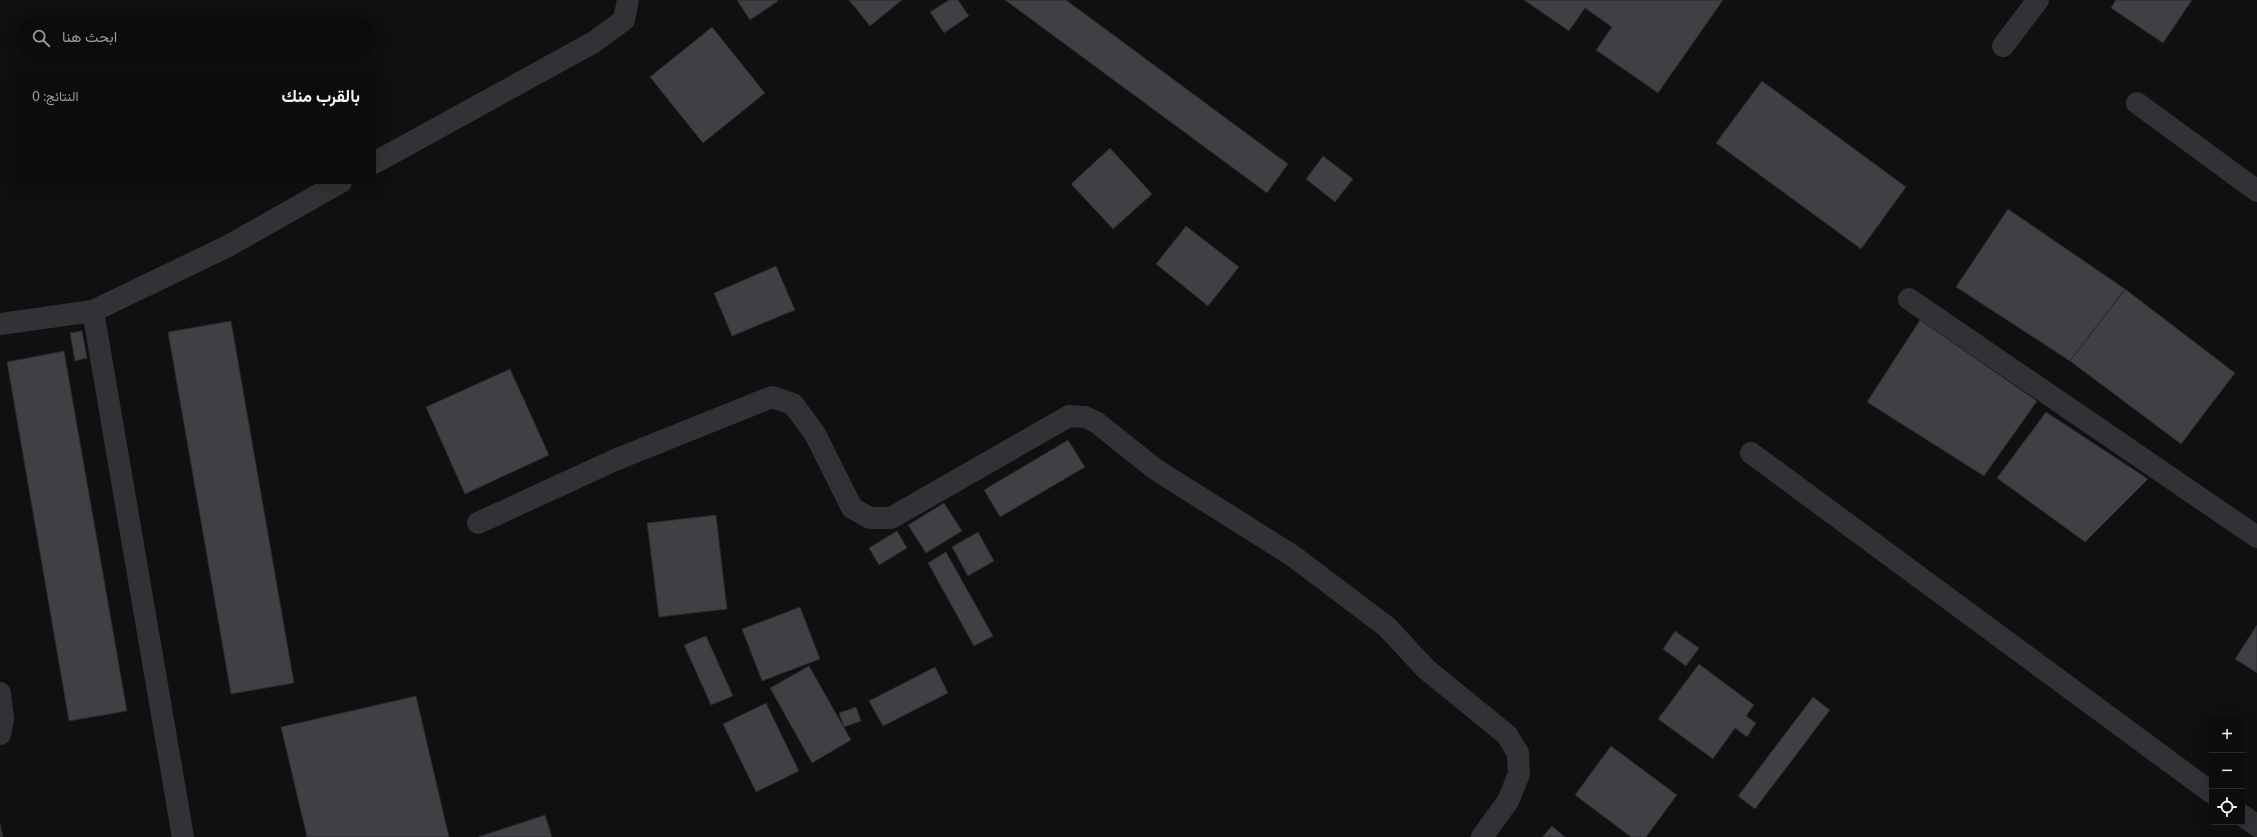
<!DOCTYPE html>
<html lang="ar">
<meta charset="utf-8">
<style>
:root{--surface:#0c0c0d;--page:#1a1a1b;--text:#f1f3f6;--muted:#9a9b9d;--line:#2c2c2e}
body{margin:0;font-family:"Public Sans",Vazirmatn,sans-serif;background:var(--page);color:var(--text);direction:rtl}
.controls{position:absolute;right:12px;bottom:12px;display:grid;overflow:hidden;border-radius:4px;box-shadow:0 4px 16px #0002}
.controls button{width:36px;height:36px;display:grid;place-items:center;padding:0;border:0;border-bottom:1px solid var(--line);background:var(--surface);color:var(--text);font:20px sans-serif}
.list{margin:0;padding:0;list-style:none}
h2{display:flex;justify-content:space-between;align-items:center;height:52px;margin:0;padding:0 16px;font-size:17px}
h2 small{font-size:13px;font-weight:400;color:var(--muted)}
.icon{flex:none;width:22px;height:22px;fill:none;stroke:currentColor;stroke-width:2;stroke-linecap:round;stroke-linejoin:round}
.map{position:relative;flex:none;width:2257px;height:837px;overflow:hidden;direction:ltr}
.search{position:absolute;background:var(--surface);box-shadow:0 4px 16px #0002;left:16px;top:16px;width:360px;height:44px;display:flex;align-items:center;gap:10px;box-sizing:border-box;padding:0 14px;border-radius:22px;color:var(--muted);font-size:15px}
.panel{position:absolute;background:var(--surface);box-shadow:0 4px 16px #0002;left:16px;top:72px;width:360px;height:112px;border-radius:4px;direction:rtl}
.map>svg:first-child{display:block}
</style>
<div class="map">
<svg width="2257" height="837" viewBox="0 0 2257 837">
<rect width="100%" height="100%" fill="#101011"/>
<!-- building -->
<path fill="#3f4044" stroke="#2a2a2d" d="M737,0H777L778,1L750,20Z
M849,0H902L870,26Z
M949,0H958L969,16L944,33L930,12Z
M1005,0H1066L1288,164L1267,193Z
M1524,0H1723L1658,93L1596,50L1612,27L1585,8L1569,31Z
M2116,0H2192L2163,43L2111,8Z
M712,27L765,93L703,143L650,77Z
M1762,81L1906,187L1861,249L1716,143Z
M1110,148L1152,194L1113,229L1071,184Z
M1323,156L1353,179L1335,202L1306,179Z
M2008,209L2125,289L2070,361L1956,287Z
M1186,226L1239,267L1208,306L1156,264Z
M776,266L795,310L732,336L714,293Z
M2125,289L2235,373L2181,444L2070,361Z
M1920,320L2037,401L1984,476L1867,402Z
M231,321L294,683L231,694L168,332Z
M82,331L87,358L75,361L70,333Z
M64,351L127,711L69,721L7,362Z
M510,369L549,455L465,494L426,407Z
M2046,412L2148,479L2085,542L1997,478Z
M1068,440L1085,467L1000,517L984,490Z
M944,503L962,531L926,553L908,525Z
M716,515L727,609L659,617L647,523Z
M897,531L907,548L879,565L869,548Z
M978,532L994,561L968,576L952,547Z
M946,552L993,636L974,646L928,563Z
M800,607L820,659L762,681L742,629Z
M2257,625V673L2235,659Z
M1675,631L1699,648L1686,666L1663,649Z
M706,636L733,696L711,705L684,645Z
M1699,664L1754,705L1746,716L1756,723L1747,737L1735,728L1713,759L1658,719Z
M809,666L851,740L812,763L770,688Z
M935,667L948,693L883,726L869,701Z
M416,696L449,837H307L281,727Z
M1813,697L1830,710L1755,809L1738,796Z
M766,703L799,771L756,792L723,724Z
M856,707L861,721L844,727L839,713Z
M1611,746L1677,795L1646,837H1631L1575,795Z
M545,815L552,837H478Z
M0,823L3,837H0Z
M1552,826L1565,837H1542Z"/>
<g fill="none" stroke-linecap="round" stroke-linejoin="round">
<!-- minor -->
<path stroke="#313235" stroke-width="22" d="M2003,46L2038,0
M2137,103L2257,191
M374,163L594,42L624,20L628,0
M1909,299L2257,537
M93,311L183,837
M0,324L93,311L228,246L341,182
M1751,453L2212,793
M478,523L615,460L772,397L793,404L815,434L852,508L870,518H891L1069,416L1085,417L1096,422L1155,469L1293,556L1387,627L1426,669L1507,735L1518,753L1519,774L1508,801L1482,837
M0,693L3,719L0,734
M2242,815L2257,826"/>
</g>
</svg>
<div class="controls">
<button>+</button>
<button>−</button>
<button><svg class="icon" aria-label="locate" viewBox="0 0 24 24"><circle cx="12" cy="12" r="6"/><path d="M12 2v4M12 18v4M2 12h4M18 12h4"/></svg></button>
</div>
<div class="search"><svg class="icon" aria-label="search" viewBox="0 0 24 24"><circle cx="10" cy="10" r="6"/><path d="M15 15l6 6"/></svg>ابحث هنا</div>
<section class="panel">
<h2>بالقرب منك<small>النتائج: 0</small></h2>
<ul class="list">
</ul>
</section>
</div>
